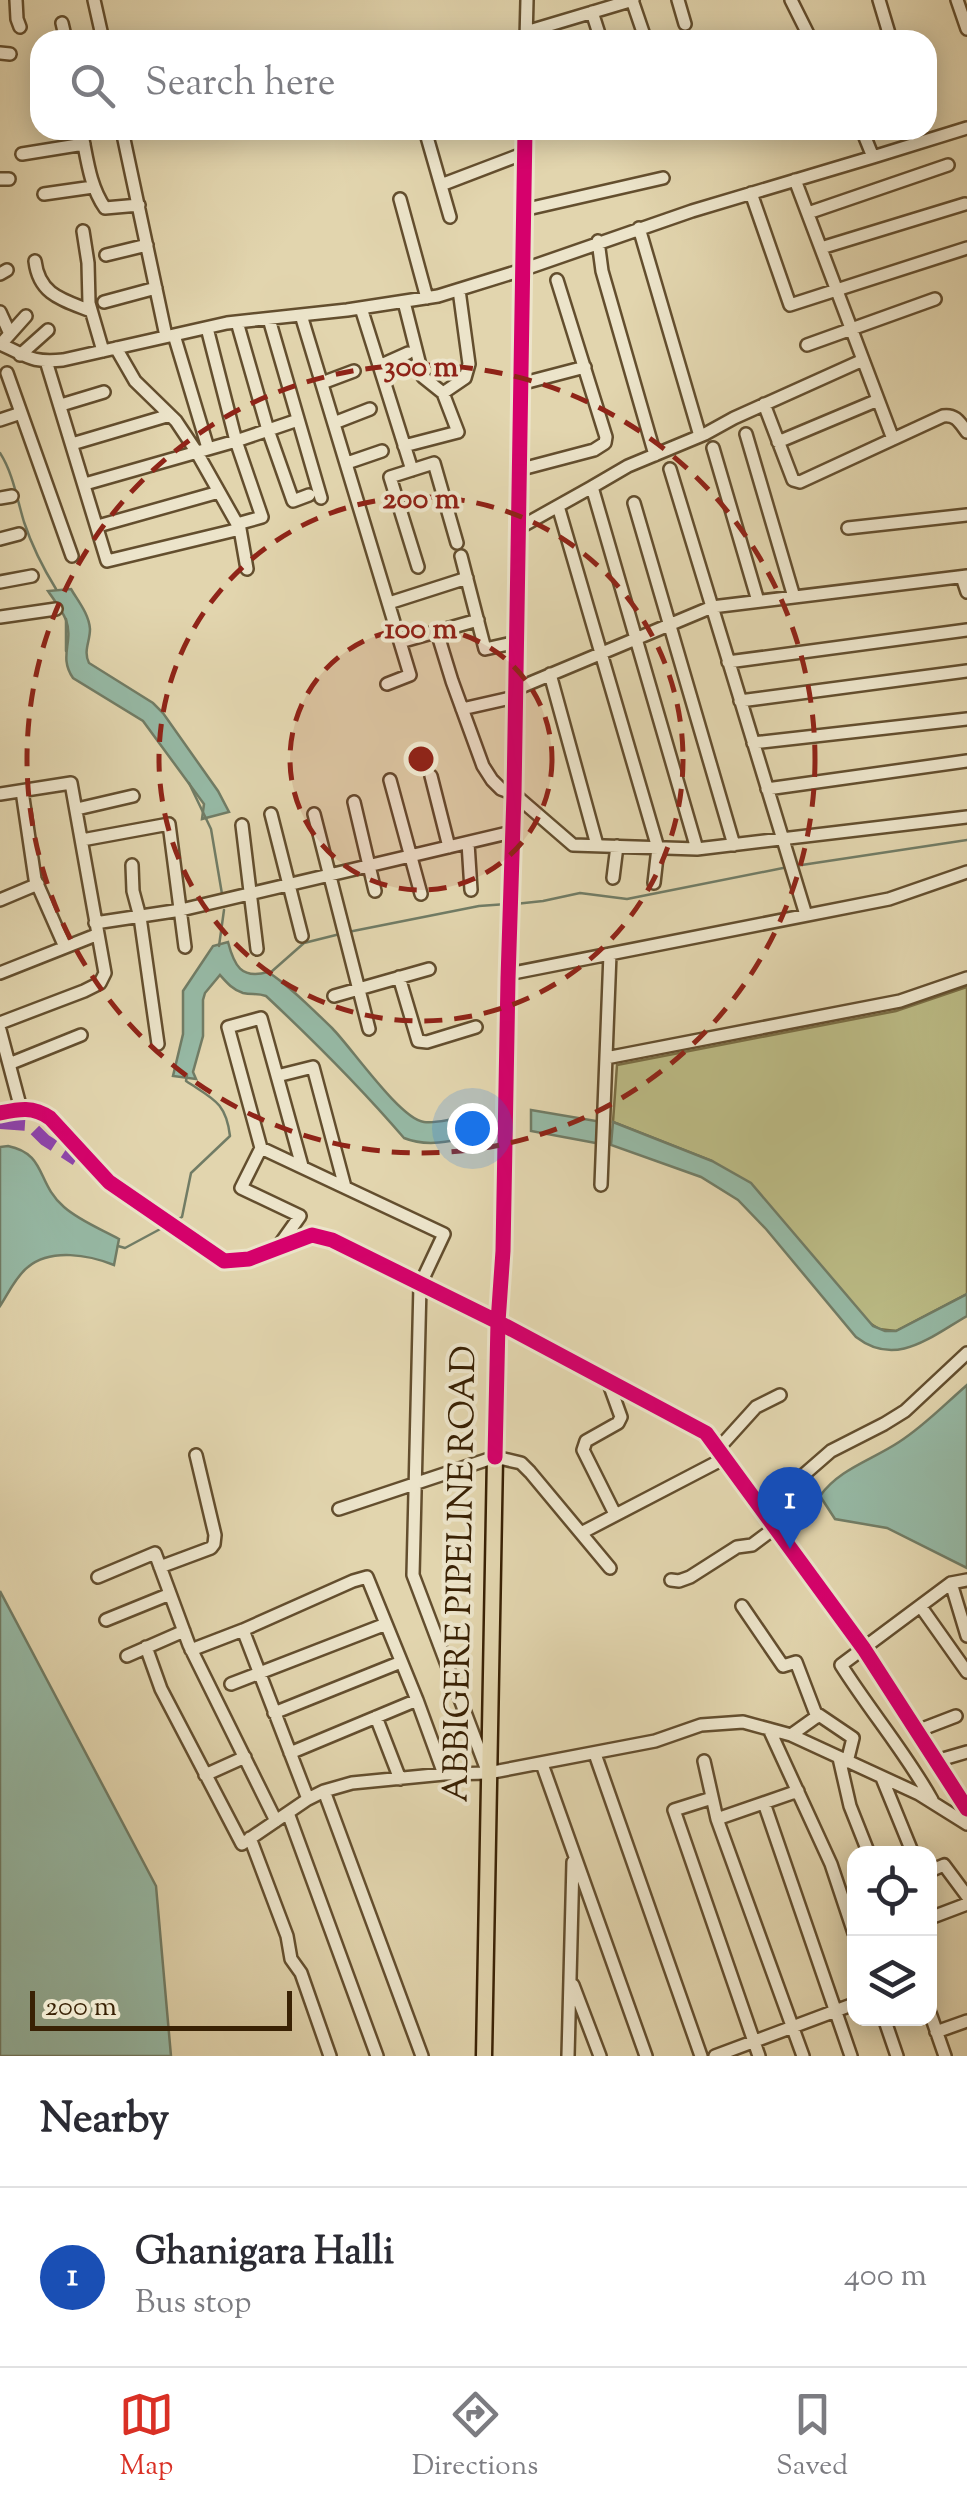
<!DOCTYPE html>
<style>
:root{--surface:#fff;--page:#f2f2f3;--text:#2b2b33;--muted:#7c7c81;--line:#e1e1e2;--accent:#d93025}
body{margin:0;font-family:"Sorts Mill Goudy",serif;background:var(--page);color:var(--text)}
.controls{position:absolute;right:30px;bottom:30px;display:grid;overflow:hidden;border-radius:20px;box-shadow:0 5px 25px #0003}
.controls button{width:90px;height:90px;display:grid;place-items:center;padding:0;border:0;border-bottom:2px solid var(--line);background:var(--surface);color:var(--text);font:50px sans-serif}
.scale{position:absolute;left:30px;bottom:25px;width:262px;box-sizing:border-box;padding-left:10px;border:5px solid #392104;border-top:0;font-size:28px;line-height:35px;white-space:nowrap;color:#392104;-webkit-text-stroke:8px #ece4ca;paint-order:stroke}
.you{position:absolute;left:472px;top:1128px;width:35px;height:35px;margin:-25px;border:8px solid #fff;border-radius:50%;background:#1a73e8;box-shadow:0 0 0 15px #1a73e833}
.badge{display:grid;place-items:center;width:65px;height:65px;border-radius:50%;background:var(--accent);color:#fff;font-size:32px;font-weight:700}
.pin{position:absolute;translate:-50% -82px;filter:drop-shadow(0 2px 5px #0008)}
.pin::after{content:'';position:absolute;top:52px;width:35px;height:30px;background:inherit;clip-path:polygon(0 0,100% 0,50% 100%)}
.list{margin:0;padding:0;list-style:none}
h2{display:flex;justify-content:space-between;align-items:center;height:130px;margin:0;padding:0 40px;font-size:42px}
h2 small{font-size:32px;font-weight:400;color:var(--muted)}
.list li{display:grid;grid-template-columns:65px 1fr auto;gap:30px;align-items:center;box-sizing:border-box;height:180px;padding:0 40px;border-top:2px solid var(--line)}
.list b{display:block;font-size:38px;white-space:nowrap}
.list p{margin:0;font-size:32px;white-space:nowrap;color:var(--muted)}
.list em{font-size:32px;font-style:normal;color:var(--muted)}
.icon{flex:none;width:55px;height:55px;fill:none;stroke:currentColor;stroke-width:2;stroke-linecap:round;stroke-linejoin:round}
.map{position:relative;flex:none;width:967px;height:2056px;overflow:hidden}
.search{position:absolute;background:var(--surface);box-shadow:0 5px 25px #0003;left:30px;right:30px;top:30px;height:110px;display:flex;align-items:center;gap:25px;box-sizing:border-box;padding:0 35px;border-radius:30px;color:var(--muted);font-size:38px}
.sheet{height:310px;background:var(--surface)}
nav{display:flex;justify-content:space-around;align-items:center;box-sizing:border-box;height:140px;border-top:2px solid var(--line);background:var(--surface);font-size:28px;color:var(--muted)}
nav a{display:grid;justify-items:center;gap:5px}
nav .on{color:var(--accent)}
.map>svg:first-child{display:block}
</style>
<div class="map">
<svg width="967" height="2056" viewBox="0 0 967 2056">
<rect width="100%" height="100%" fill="#e2d5ae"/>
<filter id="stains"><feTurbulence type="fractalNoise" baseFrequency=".002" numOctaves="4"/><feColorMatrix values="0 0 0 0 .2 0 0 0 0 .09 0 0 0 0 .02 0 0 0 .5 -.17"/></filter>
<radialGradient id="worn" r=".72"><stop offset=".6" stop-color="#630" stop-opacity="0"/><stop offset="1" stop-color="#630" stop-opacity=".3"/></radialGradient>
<!-- green -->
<path fill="#bbbb85" stroke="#7a6e44" stroke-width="2.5" d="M967,987V1294L896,1331L879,1329L868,1322L712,1161L613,1122L617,1065L896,1011Z"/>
<!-- water -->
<path fill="#96b9a5" stroke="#717c65" stroke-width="2.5" d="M71,589C78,601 89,614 90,629C90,642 83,651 89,663L153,703L163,713L218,791L229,812L202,819L204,804L143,721L73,678C58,656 74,642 66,620C62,610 54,600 48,591Z
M228,942C234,965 241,980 268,972C291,987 312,1009 332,1028C351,1047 400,1119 424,1122C440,1124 469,1115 486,1111V1133C459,1139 431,1149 404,1138C361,1088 314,1041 266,996C257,993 252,995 243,993C233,990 227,983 220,975L205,993L203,1000V1036L193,1072L196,1079L173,1076L183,1034V991L213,946Z
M531,1110L602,1122L601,1144L531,1131Z
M613,1122L712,1161L751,1183L873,1326L885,1331H896L967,1294V1316C930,1337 896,1368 856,1337L766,1229L738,1200L701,1177L611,1145Z
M8,1146C47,1154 36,1183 64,1207C80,1221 101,1229 119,1239L114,1265C89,1255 51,1248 28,1267C16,1276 8,1294 0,1306V1147Z
M967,1385V1568L887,1528L835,1519L820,1496C839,1469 872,1460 899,1442C923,1427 945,1404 967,1385Z
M0,1591L156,1886L171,2056H0Z"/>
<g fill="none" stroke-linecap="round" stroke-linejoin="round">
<!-- stream -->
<path stroke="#717c65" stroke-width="2.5" d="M0,453C13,473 17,499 24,522C32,546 43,568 56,589
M66,651V619
M189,783L211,829L222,894
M795,866L967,840
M515,904L543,901L580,893L627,899L788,867
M348,932L479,906L507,904
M219,946L224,910
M270,973L304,943L340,934
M176,1220L182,1217L191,1173L230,1136C226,1102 213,1099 186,1081L187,1075
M118,1246L125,1248L164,1227"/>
<defs>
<path id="minor" d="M16,0L17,19L20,27
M94,0L103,40
M632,0L645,38
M678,0L685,24
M791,0L811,40
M879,0L891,40
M957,0L967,29
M592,12L601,40
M62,23L66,40
M526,32L633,0
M526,40L527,0
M698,40L702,39
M0,53L10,54
M81,130C87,157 89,185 105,208L139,205
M122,130L166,336
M427,137L450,217
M22,154L84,144
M873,157L967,128
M0,179H9
M795,180L893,439
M441,185L525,153
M751,193L790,305L967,248
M44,194L93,187
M400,199L427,298
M523,210L663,178
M808,213L948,165
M639,228L700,436
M83,231L88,263L89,303L103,351
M598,241L602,271L655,455
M821,248L965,204
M106,255L147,245
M35,261C39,295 63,300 91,311
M0,274L7,270
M104,302L156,288
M404,302L423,377L443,393L458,432L404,446
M361,308L412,470
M0,312L10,334
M301,315L410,675L387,684
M269,319L321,498
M237,322L268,430L293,501L309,495
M174,335L208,448
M0,344C28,356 30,363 63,360L227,323L347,310L438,296L522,270L692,211L873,157L862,130
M1,344L26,316
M807,345L935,299
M20,355L48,330
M46,361L107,561L240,529L196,451L176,421L135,381L116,348
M379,366L408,353
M7,373L72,556
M322,383L354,371
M520,384L585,367
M443,393L465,378L469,364L459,290
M764,404L793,480L800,482L943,416C956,414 960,423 967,432
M61,405L104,392
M0,420L21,413
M334,423L370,409
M746,434L794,597
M778,442L878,400
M72,444L170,415
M713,448L758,601
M347,463L382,451
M670,469L806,915
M518,470L594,450L605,443L606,437L557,280
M85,484L236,441L207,328
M592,487L628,466L705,434L734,418L863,360
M0,498L12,496
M634,503L734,845
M558,506L658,848L654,883
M237,524L262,517L236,441L298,420
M98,526L219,492
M848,528L967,515
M240,529L247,569
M0,539L19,534
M461,556L485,649L517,642
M418,567L390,477L434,463L457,543
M962,577L967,592
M0,582L32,576
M389,603L467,578
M0,617L56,609
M437,632L452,681L483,766L492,780L501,789L514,794L573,845L697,849L592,487L517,529
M400,642L478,620
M728,662L967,630
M550,674L597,845
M516,689L712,607L967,576
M740,701L967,671
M462,709L515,697
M753,743L967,719
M431,776L449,847
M390,780L421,894
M767,789L967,761
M22,791L35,879L65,947
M0,794L71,783L105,973L100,983L84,991L0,1023
M354,802L375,891
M77,809L133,796
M271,814L302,936
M314,814L369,1029
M242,825L257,949
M82,840L169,824L185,947
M468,843L471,890
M697,849L967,817
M132,865L133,891L140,917L158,1044
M613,878L617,846
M0,900L38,884
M95,923L181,910L512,832
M0,973L96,935
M508,974L889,899L967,872
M399,977L418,1041L427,1042L476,1027
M334,996L429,969
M0,1030L21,1109
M606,1058L900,1001L967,978
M9,1064L81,1035
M277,1076L313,1067L345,1187
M0,1113C19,1109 33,1106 50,1118L109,1182L224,1261L249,1259L312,1235L332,1240L498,1322L706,1433L864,1649L967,1809
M261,1148L228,1027L261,1018L302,1166
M601,1185L610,954
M278,1247L300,1216L241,1188L261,1148L444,1234L420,1285L413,1575L488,1773
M608,1381L621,1417L618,1423L586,1441L583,1450L615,1514
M718,1449L756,1407L780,1395
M495,1457L498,1322L503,1251L508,979L514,794L525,130
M339,1509L495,1457L521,1463L530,1472L610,1568
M762,1511L831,1451L884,1424L905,1411L967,1353
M581,1533L725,1458
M160,1567L211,1548L214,1544L215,1535L196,1455
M98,1577L155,1553L189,1645L276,1821
M671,1580L679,1581L690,1577L737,1547L752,1545L776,1527
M951,1583L967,1636
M742,1606L783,1666L796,1662L817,1717
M921,1607L967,1672
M106,1620L170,1594
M243,1630L353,1581L367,1577L417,1700L444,1774
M146,1647L161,1689L242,1844L308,1799L324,1791L352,1783L444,1774L488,1773L655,1741L701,1725L743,1722L791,1735L919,1794L967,1824
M191,1650L243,1630L308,1799
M127,1656L184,1631
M231,1684L386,1624
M274,1713L401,1662
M376,1717L400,1779
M769,1729L831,1864L854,1933
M917,1731L956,1716
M791,1735L819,1715L853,1738L847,1762
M290,1753L417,1700
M595,1754L701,2056
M839,1758L850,1806L869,1854
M704,1761L717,1819L803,2056
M936,1761L967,1752
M542,1764L646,2056
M205,1775L245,1757
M882,1778L911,1849
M324,1791L422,2056
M712,1798L674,1810L759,2056
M932,1800C906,1753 870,1711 841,1665L951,1583L967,1580
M764,1803L851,2056
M288,1813L377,2056
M717,1819L798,1791
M250,1838L287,1936L291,1959L301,1973L330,2056
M930,1871L944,1865L967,1896
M930,1918L967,1904
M573,1985L600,2056
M930,2013L945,2056
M884,2018L897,2056
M936,2032L967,2021
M568,2056L573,1862
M715,2056L854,2004"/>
<path id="major" d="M484,2056L495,1457"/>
</defs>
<!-- minor casing -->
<use href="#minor" stroke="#634e2e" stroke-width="16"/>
<!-- major casing -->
<use href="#major" stroke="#392104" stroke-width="19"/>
<!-- minor -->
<use href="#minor" stroke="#ece4ca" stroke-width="11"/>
<!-- major -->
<use href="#major" stroke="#e2d5ae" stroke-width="14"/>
<!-- quiet -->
<path stroke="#8e44ad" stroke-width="12" stroke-dasharray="25 12" stroke-linecap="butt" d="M0,1123L30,1125L45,1140L76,1160"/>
<defs>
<path id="cycleway" d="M0,1113C19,1109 33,1106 50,1118L109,1182L224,1261L249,1259L312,1235L332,1240L498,1322L706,1433L864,1649L967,1809
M495,1457L498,1322L503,1251L508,979L514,794L525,130"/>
</defs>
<!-- cycleway casing -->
<use href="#cycleway" stroke="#ece4ca" stroke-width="21"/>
<!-- cycleway -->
<use href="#cycleway" stroke="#d6006c" stroke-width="15"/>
</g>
<!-- distance rings -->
<circle cx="421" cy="759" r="131" fill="#8f2418" fill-opacity=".12"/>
<g fill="none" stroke="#8f2418" stroke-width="5" stroke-dasharray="18 12">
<circle cx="421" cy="759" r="131"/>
<circle cx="421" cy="759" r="262"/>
<circle cx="421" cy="759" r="394"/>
</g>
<g text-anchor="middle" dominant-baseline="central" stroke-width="8" stroke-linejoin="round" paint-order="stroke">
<!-- street labels -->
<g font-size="35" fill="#392104" stroke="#ece4ca">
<text transform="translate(462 1574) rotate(-89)">ABBIGERE PIPELINE ROAD</text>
</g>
</g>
<circle cx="421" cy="759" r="15" fill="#8f2418" stroke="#ece4ca" stroke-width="5"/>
<g font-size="30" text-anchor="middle" font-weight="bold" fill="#8f2418" stroke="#ece4ca" stroke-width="8" stroke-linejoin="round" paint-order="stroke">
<text x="421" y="376">300 m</text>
<text x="421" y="508">200 m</text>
<text x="421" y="638">100 m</text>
</g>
<rect width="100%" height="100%" filter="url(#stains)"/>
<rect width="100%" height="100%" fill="url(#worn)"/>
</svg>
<div class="controls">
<button><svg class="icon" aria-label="locate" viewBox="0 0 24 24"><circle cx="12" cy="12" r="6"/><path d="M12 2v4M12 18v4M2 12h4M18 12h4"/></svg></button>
<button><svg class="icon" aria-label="layers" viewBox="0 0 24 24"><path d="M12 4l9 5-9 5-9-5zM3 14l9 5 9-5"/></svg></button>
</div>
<div class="scale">200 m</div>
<div class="you"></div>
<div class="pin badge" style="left:790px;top:1549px;background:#1a4fb4">1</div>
<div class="search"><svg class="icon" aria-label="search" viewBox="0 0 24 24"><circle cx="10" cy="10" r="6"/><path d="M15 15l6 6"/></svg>Search here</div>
</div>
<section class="sheet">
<h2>Nearby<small></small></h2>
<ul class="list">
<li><span class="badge" style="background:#1a4fb4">1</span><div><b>Ghanigara Halli</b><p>Bus stop</p></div><em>400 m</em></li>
</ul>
</section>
<nav>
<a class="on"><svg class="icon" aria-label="map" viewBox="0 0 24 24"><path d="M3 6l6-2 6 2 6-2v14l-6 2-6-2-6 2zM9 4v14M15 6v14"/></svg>Map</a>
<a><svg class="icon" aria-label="directions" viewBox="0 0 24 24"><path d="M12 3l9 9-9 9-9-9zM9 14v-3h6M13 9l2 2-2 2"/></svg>Directions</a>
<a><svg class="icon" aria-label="saved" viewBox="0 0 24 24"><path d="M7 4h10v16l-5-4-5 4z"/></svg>Saved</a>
</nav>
